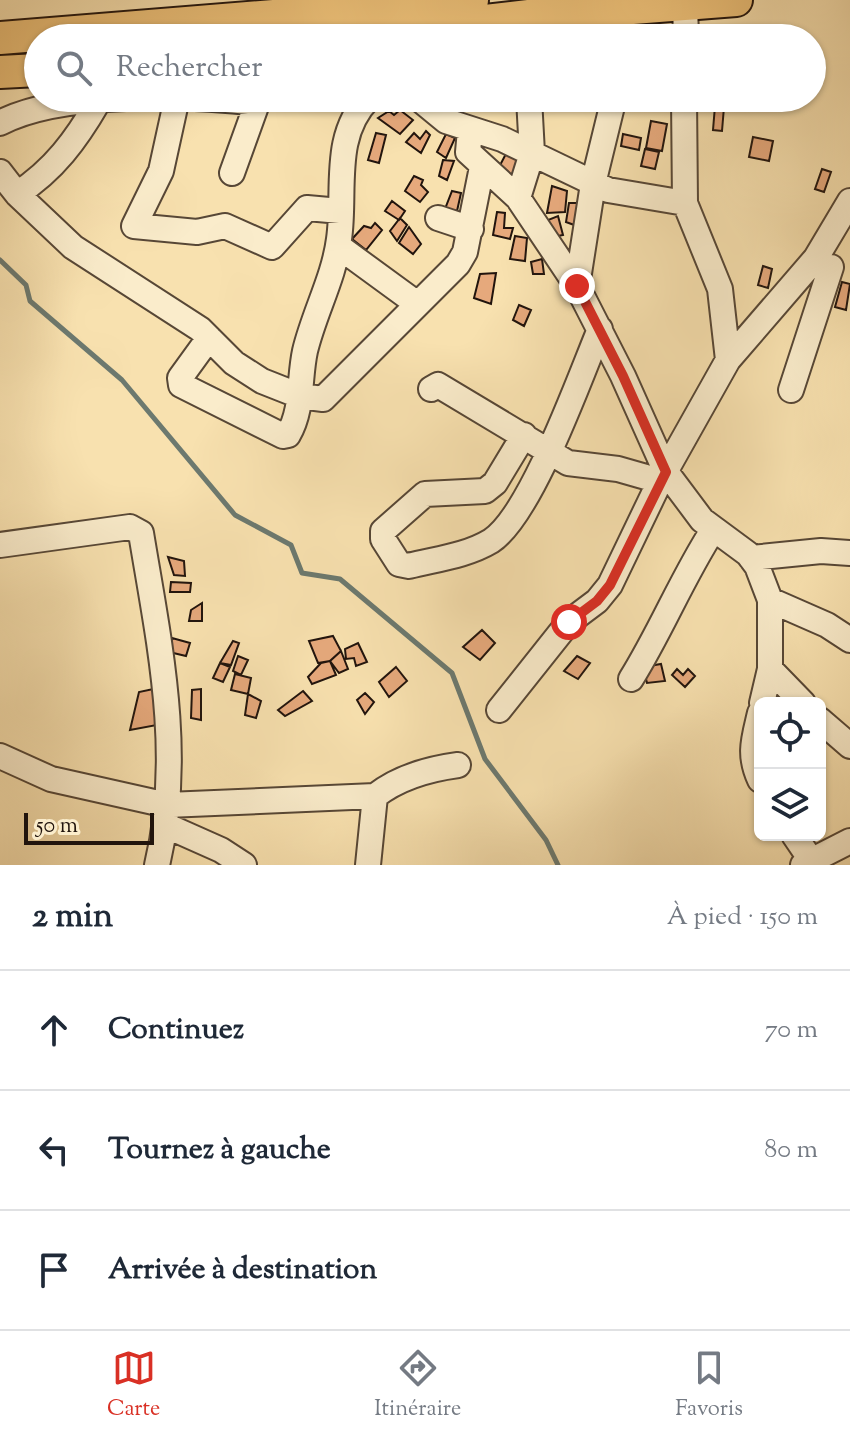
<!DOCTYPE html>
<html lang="fr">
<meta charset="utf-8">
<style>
:root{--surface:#fff;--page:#f6f6f7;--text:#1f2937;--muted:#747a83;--line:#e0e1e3;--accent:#d93025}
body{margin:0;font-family:"Sorts Mill Goudy",serif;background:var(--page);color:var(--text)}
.controls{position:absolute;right:24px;bottom:24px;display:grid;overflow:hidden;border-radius:12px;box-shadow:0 2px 6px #0004}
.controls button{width:72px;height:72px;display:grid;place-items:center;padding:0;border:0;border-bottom:2px solid var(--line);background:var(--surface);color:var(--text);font:40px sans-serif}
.scale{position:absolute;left:24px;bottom:20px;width:130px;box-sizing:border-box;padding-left:8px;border:4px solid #21140d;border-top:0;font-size:22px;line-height:28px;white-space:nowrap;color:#21140d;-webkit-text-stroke:6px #faeccb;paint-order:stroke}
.stop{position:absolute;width:24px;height:24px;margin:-18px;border:6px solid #d93025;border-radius:50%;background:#fff}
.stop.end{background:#d93025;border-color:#fff;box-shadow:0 2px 8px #0008}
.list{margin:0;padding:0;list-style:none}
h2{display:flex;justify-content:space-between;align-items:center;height:104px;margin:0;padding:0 32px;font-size:34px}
h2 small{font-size:26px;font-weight:400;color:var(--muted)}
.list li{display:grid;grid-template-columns:52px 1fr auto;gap:24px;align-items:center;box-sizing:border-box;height:120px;padding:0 32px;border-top:2px solid var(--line)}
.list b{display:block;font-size:30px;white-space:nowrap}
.list em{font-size:26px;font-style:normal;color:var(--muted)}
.icon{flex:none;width:44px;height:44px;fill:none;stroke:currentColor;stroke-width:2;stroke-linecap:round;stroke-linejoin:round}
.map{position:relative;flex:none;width:850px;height:865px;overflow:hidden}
.search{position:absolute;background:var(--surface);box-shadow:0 2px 6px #0004;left:24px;right:24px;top:24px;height:88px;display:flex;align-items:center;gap:20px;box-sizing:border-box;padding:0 28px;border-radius:44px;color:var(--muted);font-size:30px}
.sheet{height:464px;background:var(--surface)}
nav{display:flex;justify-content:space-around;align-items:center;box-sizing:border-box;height:112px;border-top:2px solid var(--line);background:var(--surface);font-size:22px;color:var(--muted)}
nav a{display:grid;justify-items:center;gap:4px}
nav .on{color:var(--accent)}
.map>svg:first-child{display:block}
</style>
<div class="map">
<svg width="850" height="865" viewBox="0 0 850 865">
<rect width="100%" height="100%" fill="#f8e1af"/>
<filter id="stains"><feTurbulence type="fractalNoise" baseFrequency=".0025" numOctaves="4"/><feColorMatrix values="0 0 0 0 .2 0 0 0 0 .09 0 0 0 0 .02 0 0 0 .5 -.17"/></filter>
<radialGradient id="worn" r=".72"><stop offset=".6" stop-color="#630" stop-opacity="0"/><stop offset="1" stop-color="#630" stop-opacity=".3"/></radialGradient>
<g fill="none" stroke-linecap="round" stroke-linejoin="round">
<!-- stream -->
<path stroke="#6c796f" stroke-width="5" d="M0,260L26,285L30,301L122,380L235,515L291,545L302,573L340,579L452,673L485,759L546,840L558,865"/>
</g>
<!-- building -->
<path fill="#e6a97c" stroke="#21140d" stroke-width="2" d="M715,106L724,107L722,131L713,130Z
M400,110L413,120L400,134L378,118L389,111L394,115Z
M651,121L667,124L662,151L646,148Z
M426,131L430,135L421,153L406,142L414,133L420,139Z
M376,133L386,135L379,163L368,160Z
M446,134L455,138L446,158L437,152Z
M623,134L641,138L639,150L621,146Z
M753,137L773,141L769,161L749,157Z
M510,146L526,154L513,184L497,171Z
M645,149L659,152L655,169L641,166Z
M443,160L454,161L447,180L439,176Z
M822,169L831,172L824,192L815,189Z
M414,176L423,180L421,185L428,192L420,202L405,191Z
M552,186L567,191L565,212L547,213Z
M452,191L461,193L457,211L445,209Z
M392,201L405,211L399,220L385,211Z
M569,203H578L577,226L566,222Z
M497,212L505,213L504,228H513L510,239L493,235Z
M558,216L563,235L553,237L548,220Z
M400,218L407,225L397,241L390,231Z
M375,223L382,230L366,250L352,239L364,226L371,228Z
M409,227L421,244L413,254L399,243Z
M515,236L527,238L525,261L510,259Z
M542,259L544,274H533L531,262Z
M763,266L772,269L768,288L758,285Z
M496,273L491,304L474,298L480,274Z
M842,282L850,284L846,310L835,307Z
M519,305L531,310L524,326L513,320Z
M168,557L184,561L185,576L174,575Z
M171,582L191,583L190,592H170Z
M202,603V621H189L191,610Z
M482,630L495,643L480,660L463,647Z
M333,636L341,651L330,661L318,663L309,641Z
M172,638L190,643L186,656L169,652Z
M233,641L239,643L231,665L220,663Z
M358,643L367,662L356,666L354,658L346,659L345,649Z
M341,651L348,669L339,673L330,661Z
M238,656L248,660L241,675L233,671Z
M577,656L590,663L578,679L564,671Z
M330,661L336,675L312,684L308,677L321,663Z
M220,663L230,667L223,682L213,678Z
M661,664L665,681L647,683L643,667Z
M396,667L407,681L389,697L379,682Z
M677,669L683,675L688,669L695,676L685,687L672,675Z
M235,674L251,678L248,694L231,690Z
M158,688L157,725L130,730L139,692Z
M201,689V720L191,718L192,690Z
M303,691L312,701L285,716L278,710Z
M365,693L374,702L365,714L357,700Z
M248,694L261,701L256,718L245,715Z"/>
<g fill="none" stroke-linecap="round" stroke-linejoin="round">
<defs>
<path id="minor" d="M685,4L686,38
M177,98L161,171L134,226L197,232L225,226L272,247L307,208L340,211
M418,98L446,121L502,139L608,190L685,203
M684,98L685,203L720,289L728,360
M0,123C60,91 190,95 258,103
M470,130L468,152L518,198L577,286L623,376L666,472L702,520L748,554L757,566L770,600V669L762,703
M0,172L17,194L73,247L200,329L234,363L262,381L300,396L323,399L458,264L465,252L482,167
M232,173L259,98
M17,194C54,170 76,140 98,102
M518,198L532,153L529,98
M438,218L471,229
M338,246L416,303
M577,286L593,184L614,98
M209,338L180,378L181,385L283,436L288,435C303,410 299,378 305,351C314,313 334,278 339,239C346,192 331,136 369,98
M431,389L438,385L568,463L618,469L660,481
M791,390L831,267
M524,435L495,483L485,491L425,494L383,531V539L399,564L409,566C436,559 466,556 491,541C531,515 580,377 600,329
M0,545L130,527L141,533C159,642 184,755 157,865
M751,558L821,551L850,553
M770,600L827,625L850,640
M770,669L803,703
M631,679C661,631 682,578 713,530
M499,710L569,622L597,601L610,585L660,481L728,360L816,258L850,201
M760,713C754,739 748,754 760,780
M820,720L850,746
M0,756L51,779L167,805L375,796C399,777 428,769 458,765
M167,826L221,850L244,865
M794,835L811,860
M368,865L375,796
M803,865L850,841"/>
<path id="major" d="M0,38L472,0
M338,38L529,16L736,0
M0,72L38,70"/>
</defs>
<!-- minor casing -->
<use href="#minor" stroke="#574736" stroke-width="28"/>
<!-- major casing -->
<use href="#major" stroke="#21140d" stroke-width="36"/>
<!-- minor -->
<use href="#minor" stroke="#faeccb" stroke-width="24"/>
<!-- major -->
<use href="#major" stroke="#ecc078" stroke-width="32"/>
</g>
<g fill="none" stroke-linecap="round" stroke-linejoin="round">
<!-- route -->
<path stroke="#d93025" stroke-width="10" d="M569,622L597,601L610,585L666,472L623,376L577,286"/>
</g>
<rect width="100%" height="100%" filter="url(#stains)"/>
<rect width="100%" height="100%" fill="url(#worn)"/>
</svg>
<div class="controls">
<button><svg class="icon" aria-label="locate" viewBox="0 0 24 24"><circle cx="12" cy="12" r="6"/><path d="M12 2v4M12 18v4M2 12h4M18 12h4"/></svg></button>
<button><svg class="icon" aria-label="layers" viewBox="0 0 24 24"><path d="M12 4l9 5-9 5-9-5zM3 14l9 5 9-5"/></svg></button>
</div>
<div class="scale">50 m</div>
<div class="stop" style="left:569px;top:622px"></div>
<div class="stop end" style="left:577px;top:286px"></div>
<div class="search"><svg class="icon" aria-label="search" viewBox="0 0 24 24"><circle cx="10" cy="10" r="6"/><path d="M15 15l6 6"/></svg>Rechercher</div>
</div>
<section class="sheet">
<h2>2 min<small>À pied · 150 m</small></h2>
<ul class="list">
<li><svg class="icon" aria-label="ahead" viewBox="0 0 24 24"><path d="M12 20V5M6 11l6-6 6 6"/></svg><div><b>Continuez</b></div><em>70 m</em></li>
<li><svg class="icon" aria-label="left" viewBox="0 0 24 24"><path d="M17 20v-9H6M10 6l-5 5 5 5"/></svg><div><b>Tournez à gauche</b></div><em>80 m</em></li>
<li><svg class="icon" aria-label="arrive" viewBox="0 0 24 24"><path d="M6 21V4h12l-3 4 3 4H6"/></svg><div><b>Arrivée à destination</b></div></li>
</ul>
</section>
<nav>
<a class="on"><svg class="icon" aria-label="map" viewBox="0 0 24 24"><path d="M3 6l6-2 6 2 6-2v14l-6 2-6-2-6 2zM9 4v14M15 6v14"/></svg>Carte</a>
<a><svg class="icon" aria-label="directions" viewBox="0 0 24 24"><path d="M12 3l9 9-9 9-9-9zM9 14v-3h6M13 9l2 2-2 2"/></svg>Itinéraire</a>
<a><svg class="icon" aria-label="saved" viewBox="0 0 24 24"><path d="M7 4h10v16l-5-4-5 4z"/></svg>Favoris</a>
</nav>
